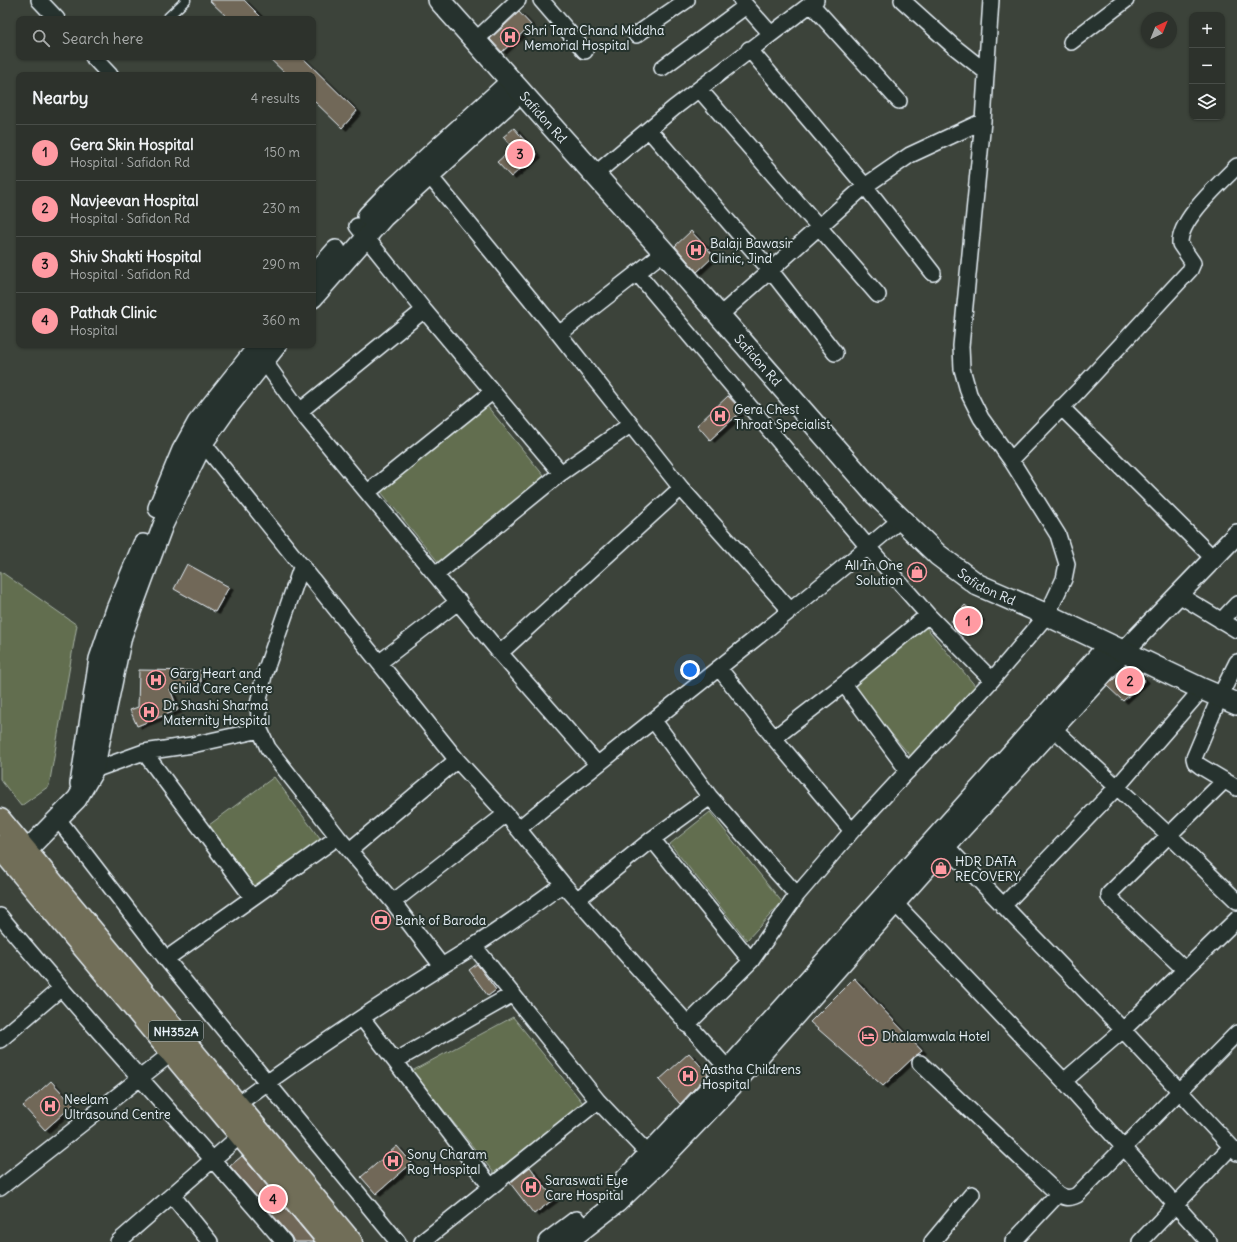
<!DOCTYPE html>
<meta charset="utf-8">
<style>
:root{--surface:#2d322c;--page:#353a34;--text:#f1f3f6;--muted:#a7aaa9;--line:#484d48;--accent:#ff9aa2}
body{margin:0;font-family:Delius,sans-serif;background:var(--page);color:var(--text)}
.controls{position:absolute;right:12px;top:12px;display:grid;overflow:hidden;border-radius:8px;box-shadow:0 1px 3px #0004}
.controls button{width:36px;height:36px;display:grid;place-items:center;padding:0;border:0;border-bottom:1px solid var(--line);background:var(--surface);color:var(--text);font:20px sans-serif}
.compass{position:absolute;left:1141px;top:12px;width:36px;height:36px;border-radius:50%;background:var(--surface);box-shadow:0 1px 3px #0004;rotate:43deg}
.you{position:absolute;left:690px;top:670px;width:14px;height:14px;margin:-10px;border:3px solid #fff;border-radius:50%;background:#1a73e8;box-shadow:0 0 0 6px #1a73e833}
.badge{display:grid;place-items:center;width:26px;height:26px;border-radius:50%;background:var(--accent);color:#111;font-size:13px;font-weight:700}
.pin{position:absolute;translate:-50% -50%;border:2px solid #fff;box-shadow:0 1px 4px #0006}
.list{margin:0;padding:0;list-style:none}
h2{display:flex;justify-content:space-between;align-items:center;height:52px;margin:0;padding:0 16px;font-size:17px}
h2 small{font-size:13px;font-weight:400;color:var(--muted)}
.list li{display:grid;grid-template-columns:26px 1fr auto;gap:12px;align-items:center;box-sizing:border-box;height:56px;padding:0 16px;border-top:1px solid var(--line)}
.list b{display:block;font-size:15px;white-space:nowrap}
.list p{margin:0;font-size:13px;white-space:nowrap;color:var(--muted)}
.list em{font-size:13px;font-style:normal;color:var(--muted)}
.icon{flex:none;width:22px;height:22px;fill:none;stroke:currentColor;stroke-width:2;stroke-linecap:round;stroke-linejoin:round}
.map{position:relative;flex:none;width:1237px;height:1242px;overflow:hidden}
.search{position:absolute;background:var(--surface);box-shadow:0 1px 3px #0004;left:16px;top:16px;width:300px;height:44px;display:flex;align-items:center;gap:10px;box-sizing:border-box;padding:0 14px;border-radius:8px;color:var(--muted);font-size:15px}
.panel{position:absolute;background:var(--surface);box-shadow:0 1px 3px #0004;left:16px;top:72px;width:300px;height:276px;border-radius:8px}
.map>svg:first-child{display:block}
</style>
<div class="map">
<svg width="1237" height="1242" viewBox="0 0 1237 1242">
<defs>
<filter id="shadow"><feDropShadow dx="4.5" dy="2.5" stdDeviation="0" flood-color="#0009"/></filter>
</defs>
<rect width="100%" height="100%" fill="#3c433a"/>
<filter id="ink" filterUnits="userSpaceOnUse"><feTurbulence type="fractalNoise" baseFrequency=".025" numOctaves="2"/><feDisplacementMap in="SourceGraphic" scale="8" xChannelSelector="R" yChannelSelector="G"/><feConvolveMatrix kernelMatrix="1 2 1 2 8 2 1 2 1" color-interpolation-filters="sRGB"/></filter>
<g filter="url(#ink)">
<!-- green -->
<path fill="#626e4f" stroke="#a5b0a4" d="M487,406L553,487L448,574L381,492Z
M0,571L77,625L49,786L21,806L0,779Z
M925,626L977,688L913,759L852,687Z
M274,777L329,851L264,899L209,825Z
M710,812L782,902L747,940L670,844Z
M513,1017L583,1103L494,1173L412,1071Z"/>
<!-- building -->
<path fill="#716859" stroke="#e8f1f8" filter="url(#shadow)" d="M209,0H244L263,19H229Z
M519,12L531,25L502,52L490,39Z
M268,57H302L357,111L342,128L313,100V75H287Z
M514,128L537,155L511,177L497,162L513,148L503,137Z
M691,231L714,256L697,272L675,246Z
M728,396L742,411L710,440L697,425Z
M187,564L229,587L215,612L174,589Z
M965,605L980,618L965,634L951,621Z
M1127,666L1135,670L1145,680L1123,701L1107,686Z
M139,670L201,671V687L170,689L178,710L137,726L130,710L138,707Z
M477,964L496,990L488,996L469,970Z
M854,978L922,1051L914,1057L883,1086L810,1022Z
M689,1053L708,1074L680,1104L659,1080Z
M51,1081L73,1105L45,1130L23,1106Z
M397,1146L412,1163L376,1194L361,1177Z
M242,1156L314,1242H294L291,1236L230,1166Z
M530,1167L554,1199L534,1214L510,1183Z"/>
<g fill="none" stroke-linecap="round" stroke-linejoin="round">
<defs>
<path id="service" d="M166,19L186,0"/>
<path id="minor" d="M39,0L57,19
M541,0L585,51
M741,0L771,34
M902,0L952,45L986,72
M811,4L899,101
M636,35L687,0
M475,41L518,0
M1071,42L1126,0
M749,49L865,186L933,273
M93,57L110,75
M662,68L746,6
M699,89L878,295
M649,130L771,271L835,353
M429,175L559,334L681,488L790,610
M594,175L674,108L816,0
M357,226L424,310L561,473
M638,274L868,547L928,615L992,680
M719,316L865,186L910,155L983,121
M559,334L664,252
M264,361L300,411L500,653L597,764
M1061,407L1214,559
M300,411L424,310
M195,437L203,443L457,760L506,814L563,884L735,1077
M1011,460L1079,390L1190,270L1193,263L1180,244C1179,219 1220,184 1237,166
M368,492L492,392
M302,565L264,675L258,705L260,730L268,748L338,837L393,902L441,965
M437,574L561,473L630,425
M1179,595L1237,630
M1221,621L1237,604
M500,653L681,488
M380,662L459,601
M1237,662L1220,696L1194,758L1195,762L1200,766L1237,788
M719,668L774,738L852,831
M844,684L908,771
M654,721L710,797L797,895
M1054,729L1170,836L1237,901
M774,738L844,684L928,615
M144,752L252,897
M94,770L144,752L192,745L260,730
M58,819L166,959L398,1242
M518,829C645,725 775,626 900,520
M652,839L751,961
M946,846L1123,1030L1237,1153
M350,850L457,760
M888,896L1064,1081L1209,1242
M578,899L652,839L710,797
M393,902L506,814
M1003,906L1117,787L1202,689
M0,916C91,1027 191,1132 284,1242
M474,946L598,1101L656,1162
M166,959L338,837
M1185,970L1114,902L1109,897V894L1224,781
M362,1018L491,1187
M687,1025L751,961L797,895L852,831L992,680L1047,615L1064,579L1067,564L1058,535L1011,460L981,418L969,394L962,369L961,346L983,121L991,0
M0,1040L60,989
M395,1061L513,994
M920,1063L1058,1194C1065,1198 1069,1199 1077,1195L1237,1033
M1064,1081L1123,1030L1237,919
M230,1110C308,1051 390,998 474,946C504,927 534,905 563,884
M0,1188L173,1052
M172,1195L210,1242
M118,1242L241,1135
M422,1242L598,1101
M932,1242L972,1194
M1013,1242L1058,1194
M1140,1242L1231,1147"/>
<path id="tertiary" d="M367,216L394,188L511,81
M313,276L336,250
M313,298L384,217L521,92
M158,508L182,450L197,423L259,345
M80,784L99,659L116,609L143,544
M14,859L26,851L77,799L94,770L122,636L163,525L203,443L229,406L277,345
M625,1179L728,1069L1109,644
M548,1242L576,1221
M567,1242L617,1203L658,1164L738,1080L946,846L1124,651L1237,534"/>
<g id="secondary">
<path id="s1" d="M439,0L664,252L876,495L938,555L978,585L1047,615L1202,689L1237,704"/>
</g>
<path id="trunk" d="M0,820L351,1242
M0,847L330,1242"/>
</defs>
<!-- service casing -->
<use href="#service" stroke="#e8f1f8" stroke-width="11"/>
<!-- minor casing -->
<use href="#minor" stroke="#e8f1f8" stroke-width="18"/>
<!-- tertiary casing -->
<use href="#tertiary" stroke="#e8f1f8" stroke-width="22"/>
<!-- secondary casing -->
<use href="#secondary" stroke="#e8f1f8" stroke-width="24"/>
<!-- trunk casing -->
<use href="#trunk" stroke="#e8f1f8" stroke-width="25"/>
<!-- service -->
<use href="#service" stroke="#26332d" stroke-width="8"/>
<!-- minor -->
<use href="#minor" stroke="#26332d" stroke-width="15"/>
<!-- tertiary -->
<use href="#tertiary" stroke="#26332d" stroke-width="19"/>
<!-- secondary -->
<use href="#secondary" stroke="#26332d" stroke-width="21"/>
<!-- trunk -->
<use href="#trunk" stroke="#716e59" stroke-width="22"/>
</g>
</g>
<!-- icons -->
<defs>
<symbol id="hospital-ring" viewBox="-11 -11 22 22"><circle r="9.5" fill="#26332d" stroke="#ff9aa2" stroke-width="1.5"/><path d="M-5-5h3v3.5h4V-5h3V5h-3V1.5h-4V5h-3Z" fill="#ff9aa2"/></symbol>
<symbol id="shop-ring" viewBox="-11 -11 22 22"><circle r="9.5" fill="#26332d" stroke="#ff9aa2" stroke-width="1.5"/><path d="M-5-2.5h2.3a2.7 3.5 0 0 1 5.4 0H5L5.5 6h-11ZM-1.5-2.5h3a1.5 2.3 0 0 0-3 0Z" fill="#ff9aa2"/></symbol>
<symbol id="bank-ring" viewBox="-11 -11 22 22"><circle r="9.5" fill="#26332d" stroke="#ff9aa2" stroke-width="1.5"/><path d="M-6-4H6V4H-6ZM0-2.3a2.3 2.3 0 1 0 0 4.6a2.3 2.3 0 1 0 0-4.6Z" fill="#ff9aa2"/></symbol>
<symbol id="hotel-ring" viewBox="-11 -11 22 22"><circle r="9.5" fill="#26332d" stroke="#ff9aa2" stroke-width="1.5"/><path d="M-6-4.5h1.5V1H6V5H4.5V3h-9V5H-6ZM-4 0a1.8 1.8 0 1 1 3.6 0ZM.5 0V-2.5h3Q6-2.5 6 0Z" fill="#ff9aa2"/></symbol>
</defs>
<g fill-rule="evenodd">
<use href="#hospital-ring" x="499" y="26" width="22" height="22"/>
<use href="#hospital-ring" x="685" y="239" width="22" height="22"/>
<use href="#hospital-ring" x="709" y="405" width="22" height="22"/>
<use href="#shop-ring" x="906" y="561" width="22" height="22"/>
<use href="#hospital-ring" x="145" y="669" width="22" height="22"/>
<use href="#hospital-ring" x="138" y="701" width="22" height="22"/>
<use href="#shop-ring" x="930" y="857" width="22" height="22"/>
<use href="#bank-ring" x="370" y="909" width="22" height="22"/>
<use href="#hotel-ring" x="857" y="1025" width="22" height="22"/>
<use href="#hospital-ring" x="677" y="1065" width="22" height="22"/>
<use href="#hospital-ring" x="39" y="1095" width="22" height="22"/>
<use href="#hospital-ring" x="382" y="1150" width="22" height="22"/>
<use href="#hospital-ring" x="520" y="1176" width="22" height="22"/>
</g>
<g text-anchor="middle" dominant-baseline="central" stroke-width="4" stroke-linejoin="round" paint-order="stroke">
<!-- shield labels -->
<rect fill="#26332d" stroke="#aeb8bb" stroke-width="1" x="149" y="1021" width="54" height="20" rx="3"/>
<g font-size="12" font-weight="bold" fill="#e8f1f8">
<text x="176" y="1031">NH352A</text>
</g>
<!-- poi labels -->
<g font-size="13" fill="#e8f1f8" stroke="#26332d" text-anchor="start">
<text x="524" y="30">Shri Tara Chand Middha<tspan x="524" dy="15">Memorial Hospital</tspan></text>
<text x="710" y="243">Balaji Bawasir<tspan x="710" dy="15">Clinic, Jind</tspan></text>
<text x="734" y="409">Gera Chest<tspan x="734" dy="15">Throat Specialist</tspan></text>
<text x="903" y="565" text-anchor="end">All In One<tspan x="903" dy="15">Solution</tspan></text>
<text x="170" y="673">Garg Heart and<tspan x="170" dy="15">Child Care Centre</tspan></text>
<text x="163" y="705">Dr Shashi Sharma<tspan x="163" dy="15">Maternity Hospital</tspan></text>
<text x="955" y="861">HDR DATA<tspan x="955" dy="15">RECOVERY</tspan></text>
<text x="395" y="920">Bank of Baroda</text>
<text x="882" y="1036">Dhalamwala Hotel</text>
<text x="702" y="1069">Aastha Childrens<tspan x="702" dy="15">Hospital</tspan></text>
<text x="64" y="1099">Neelam<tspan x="64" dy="15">Ultrasound Centre</tspan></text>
<text x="407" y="1154">Sony Charam<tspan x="407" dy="15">Rog Hospital</tspan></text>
<text x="545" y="1180">Saraswati Eye<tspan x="545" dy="15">Care Hospital</tspan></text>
</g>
<!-- street labels -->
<g font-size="13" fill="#e8f1f8" stroke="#26332d">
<text stroke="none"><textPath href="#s1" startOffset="157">Safidon Rd</textPath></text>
<text stroke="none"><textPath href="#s1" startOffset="481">Safidon Rd</textPath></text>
<text stroke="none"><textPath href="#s1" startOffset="805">Safidon Rd</textPath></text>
</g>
</g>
</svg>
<div class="controls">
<button>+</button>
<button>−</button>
<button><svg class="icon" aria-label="layers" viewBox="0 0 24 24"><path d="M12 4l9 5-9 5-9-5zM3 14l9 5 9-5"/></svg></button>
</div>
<svg class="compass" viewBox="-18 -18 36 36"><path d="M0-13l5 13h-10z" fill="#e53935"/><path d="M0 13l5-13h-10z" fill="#a7aaa9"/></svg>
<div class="you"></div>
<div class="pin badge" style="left:968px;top:621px">1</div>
<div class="pin badge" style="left:1130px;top:681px">2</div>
<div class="pin badge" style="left:520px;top:154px">3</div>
<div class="pin badge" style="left:273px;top:1199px">4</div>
<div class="search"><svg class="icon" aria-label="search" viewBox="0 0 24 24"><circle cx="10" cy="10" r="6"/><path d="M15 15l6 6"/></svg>Search here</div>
<section class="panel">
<h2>Nearby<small>4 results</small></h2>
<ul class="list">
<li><span class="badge">1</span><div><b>Gera Skin Hospital</b><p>Hospital · Safidon Rd</p></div><em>150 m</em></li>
<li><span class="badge">2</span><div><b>Navjeevan Hospital</b><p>Hospital · Safidon Rd</p></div><em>230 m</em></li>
<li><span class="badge">3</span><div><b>Shiv Shakti Hospital</b><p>Hospital · Safidon Rd</p></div><em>290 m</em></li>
<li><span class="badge">4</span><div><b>Pathak Clinic</b><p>Hospital</p></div><em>360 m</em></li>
</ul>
</section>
</div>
